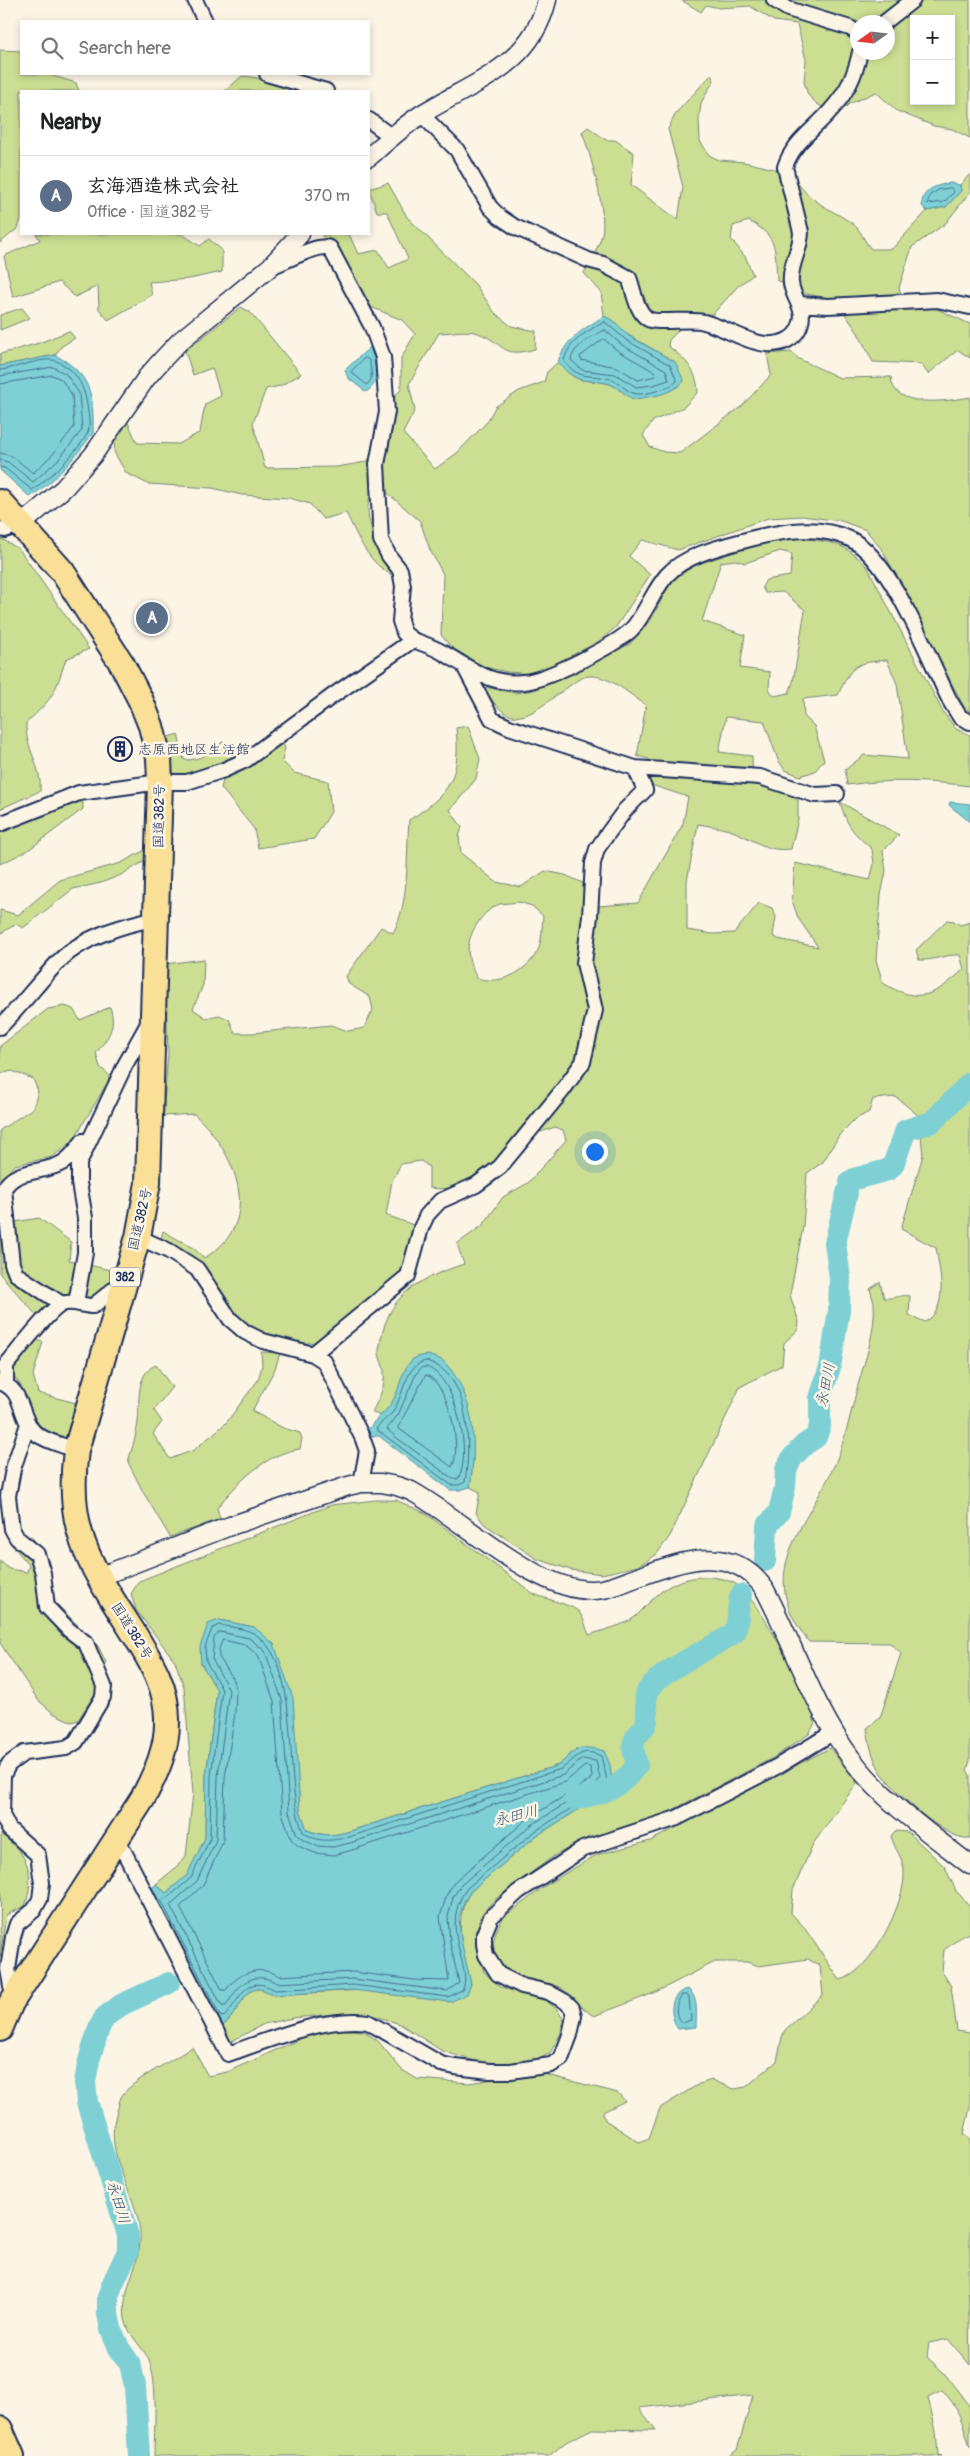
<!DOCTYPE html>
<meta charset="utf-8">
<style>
:root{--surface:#fff;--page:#f2f2f2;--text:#202124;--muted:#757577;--line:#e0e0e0;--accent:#db2777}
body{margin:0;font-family:Pangolin,"Klee One",sans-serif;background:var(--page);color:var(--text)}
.controls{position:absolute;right:15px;top:15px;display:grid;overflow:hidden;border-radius:0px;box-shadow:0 2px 8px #0003}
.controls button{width:45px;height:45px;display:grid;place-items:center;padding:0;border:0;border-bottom:1px solid var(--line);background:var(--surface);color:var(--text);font:25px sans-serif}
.compass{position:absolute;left:850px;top:15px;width:45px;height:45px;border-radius:50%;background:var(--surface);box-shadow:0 2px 8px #0003;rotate:256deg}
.you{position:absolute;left:594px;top:1151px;width:18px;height:18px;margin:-12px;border:4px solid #fff;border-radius:50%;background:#1a73e8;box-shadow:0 0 0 8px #1a73e833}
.badge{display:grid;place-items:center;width:32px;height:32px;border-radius:50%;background:var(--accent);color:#fff;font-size:16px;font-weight:700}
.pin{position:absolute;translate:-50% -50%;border:2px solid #fff;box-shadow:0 1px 5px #0006}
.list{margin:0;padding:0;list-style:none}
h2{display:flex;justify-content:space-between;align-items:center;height:65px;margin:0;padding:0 20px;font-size:21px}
h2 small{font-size:16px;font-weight:400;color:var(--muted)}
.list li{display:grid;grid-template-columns:32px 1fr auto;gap:15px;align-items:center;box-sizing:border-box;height:80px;padding:0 20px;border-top:1px solid var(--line)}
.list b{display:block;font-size:19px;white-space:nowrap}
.list p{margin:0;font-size:16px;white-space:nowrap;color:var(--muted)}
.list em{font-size:16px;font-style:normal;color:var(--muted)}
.icon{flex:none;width:28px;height:28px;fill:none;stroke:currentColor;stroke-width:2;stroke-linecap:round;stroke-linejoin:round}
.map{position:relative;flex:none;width:970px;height:2456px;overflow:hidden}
.search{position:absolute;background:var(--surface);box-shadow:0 2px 8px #0003;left:20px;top:20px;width:350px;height:55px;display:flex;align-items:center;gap:12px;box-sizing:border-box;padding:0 18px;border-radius:0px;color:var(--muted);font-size:19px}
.panel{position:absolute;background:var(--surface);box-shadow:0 2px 8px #0003;left:20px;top:90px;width:350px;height:145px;border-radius:0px}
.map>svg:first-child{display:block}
</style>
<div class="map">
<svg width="970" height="2456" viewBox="0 0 970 2456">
<rect width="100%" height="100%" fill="#fcf5e5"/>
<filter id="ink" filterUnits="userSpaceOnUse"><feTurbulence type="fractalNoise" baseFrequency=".02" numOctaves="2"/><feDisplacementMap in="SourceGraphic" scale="10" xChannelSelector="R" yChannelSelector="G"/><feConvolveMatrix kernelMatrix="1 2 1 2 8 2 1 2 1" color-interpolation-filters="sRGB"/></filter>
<g filter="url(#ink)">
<!-- green -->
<path fill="#ccde92" stroke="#748678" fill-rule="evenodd" d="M681,0H970V138L952,129L934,126L897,111L876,92L849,104L837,115L817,104L808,95L804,82L806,60L797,24L774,21L750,6L719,8L706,5L701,12ZM914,19H951V101H914ZM858,22H888V52H858Z
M0,50L21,51V74H47L76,83L79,91H21V219L18,228L0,243Z
M711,75L714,80L701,103L699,119L700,141L709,155L719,160L744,162L792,173C806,202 829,207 853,224C861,230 864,241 871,249H892L927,211L946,207L960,191V185L970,174V192L945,224L912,247L899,288L905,308L928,305L970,324V358L958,350L928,374L921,364L873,362L858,333L835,299L800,293L798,284L777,281C775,250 779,237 749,221L733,226L731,239L746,258L753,275L738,286L713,314L693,315L669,340L668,346C685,359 697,370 698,392L684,407L653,421L643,435L650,447L664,452L680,453L742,406L771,375L767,354L791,352L799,359L840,378L891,377C892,410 949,401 970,397V711L965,709L883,551L866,530L841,521L802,516L768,518L678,550L642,540L629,556L650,575L616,627L596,644L534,674L507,672L484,667L451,647L441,635L443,574L430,550L420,521L384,490L372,491C358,521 384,549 394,576C368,564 358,537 346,513L323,519L310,504L289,498L242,495L212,488L148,484L126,473L114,452L115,439L127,420L137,443L179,444L200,432L205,404L221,396L212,368L193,375L185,351L241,307L250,312L301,374L280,386L266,389L253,423L265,468L337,467L366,462L386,443L391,435L395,395L401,390V358L415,334L402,320L371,307L343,258L330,242L321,235L349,234L358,254L378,250L389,268L408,259L387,212H377L369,189L388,183L407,217L475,284L495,313L511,326L536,331L535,349C499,359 506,343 478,333C468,329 450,333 439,333L409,384L415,410L403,433L435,469L457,453L487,422L495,407L519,391L544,382L547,372L558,362C579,387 583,377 610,384C617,387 626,394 633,399L675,362L625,333L614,321L604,316L601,292L584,273C590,261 599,247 602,234C607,213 590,152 582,132L588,127L606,140H615L634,153L631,185L678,220L683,187L668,129L676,113Z
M242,76L252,77L314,91H225Z
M36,234H182L200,246L209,239L222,250V272L189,279L149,282L152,295L108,320L99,309L98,286L75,297L59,282L13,297L4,256L40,240Z
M22,308L30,318L0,330V315Z
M69,331L75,338L62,346L55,355L0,366V354L39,343Z
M0,538L19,549L89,649L66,659C54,695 54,697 26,723C24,747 43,767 40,791L0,809Z
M801,538C835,543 844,542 868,568L943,712L956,729L970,735V786C928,781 889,779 847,785L845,770L864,755L908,759L897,684L887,660C854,663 852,665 838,695L803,699L804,716L814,726L824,760L815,771L800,776L785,770L778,760L764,721L726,717L719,752L752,756L753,782L772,786L798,800V819L791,849C766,853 751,837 729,830C719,827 708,826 698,824L687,881V930L713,934L734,933L759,903L772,908L776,917L773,936L778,939L818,947L798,918L792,900L795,863L870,880L874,864L872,849C853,833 847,826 840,802L899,835L883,851L886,871L881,895L876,960L883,983C919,1005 935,996 964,969L960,955C946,954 934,961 919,960L916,950L947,920L954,921L960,925L970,922V1761L967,1770L970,1775V1838C946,1842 891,1789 879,1769C872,1756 869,1743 867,1728L880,1718L901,1653L890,1643L809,1642C753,1572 805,1530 834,1466C845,1441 851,1412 858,1385C865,1360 876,1331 874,1303C873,1299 871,1293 870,1289L880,1282L884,1298C894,1299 901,1294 910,1296L909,1315L925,1322C949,1309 940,1272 936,1248L901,1229L923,1155L919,1116L896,1097L873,1099L869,1112L854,1120L840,1134L823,1162L807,1173L803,1227L790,1295L799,1322L798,1330L784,1343L782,1365L740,1387L670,1536L656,1555L638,1566L602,1574L571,1570L537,1559L484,1524L476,1513L480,1492L470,1487L473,1461L472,1426L406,1368C400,1386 394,1403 382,1417L372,1412C378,1400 386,1386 384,1372C384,1365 378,1357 379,1350C387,1294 414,1281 464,1264L457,1244L483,1225L503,1197L528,1183L566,1140L563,1130L555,1127L541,1132L527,1125C502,1156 474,1195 429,1188V1167L421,1161L401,1164L392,1181L386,1215L416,1226L403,1271L321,1340C287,1353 241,1326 220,1298C212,1287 206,1273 197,1262C189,1253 172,1246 161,1239L163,1231L193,1248L204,1258C266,1223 236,1152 194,1114L163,1116L168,1054L165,964L204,959L203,985L193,1009L206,1018L219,1015L229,1019L235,1033H252L331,1025L348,1031L364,1028L373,1010L370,997L349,984L346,976L381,927L393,933C410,902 406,856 409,820C450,794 461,777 456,728L468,726L480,759L476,779L450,810L462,827L459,837L461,853L496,882L521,887L545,871L565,875L583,883L584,907L638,903L683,824L688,797L648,784L649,759L637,756L646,705C630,695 612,677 592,676C583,675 575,682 568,687C533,711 512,739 484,687L515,693L534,690L554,682L630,644L652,618L671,581L695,565L771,540ZM780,551L792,554L790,576L766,580L762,587L765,593L783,592L805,610L793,682L789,693L774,696L769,689L770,672L740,668L745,635L702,621L721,562L735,560L745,563ZM519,902L532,906L543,916C542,926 542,939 539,948C529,971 501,986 477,978C465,957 465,941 479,921C484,914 491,907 500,904C506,903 513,903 519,902Z
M178,734L184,760C201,760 210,754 222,742L235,745L237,753L230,761L174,778L165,738Z
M282,742L285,748L282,761L294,773L328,781L331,812L314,839L258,848L254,829L221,788L224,777Z
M77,800L83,803V809L27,851L0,864V831Z
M145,850V861L121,875L101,883L73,889L23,928L16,924L0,934V910L18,915L60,880L121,863Z
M65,1006L73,1009L80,1020L110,1007C117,1027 108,1038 96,1053L100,1067L109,1075L108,1082L72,1142L52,1157L15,1165L0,1181V1130L33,1108L38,1091L33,1079L12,1071L0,1074V1046L48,1009Z
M0,1209L3,1224L39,1218L71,1242L69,1260L110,1270V1284L88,1303L38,1317L0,1274Z
M36,1340L43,1342L33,1375L38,1393L76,1403L67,1439C60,1436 51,1434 45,1430C27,1417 30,1392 13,1376L14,1362Z
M261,1352L280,1353L275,1369L252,1411L283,1428L300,1433L302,1439L300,1449C266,1453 237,1483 217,1508L220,1519L170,1537L143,1492L128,1462C131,1451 135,1440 137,1428C141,1409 133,1374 156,1365L172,1387L154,1410L162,1422L153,1434L170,1459L194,1450L226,1423L258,1380L262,1366Z
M376,1500H396L425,1513L534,1594C545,1599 573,1605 579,1612C584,1618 586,1628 589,1635C600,1631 626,1625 635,1617C650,1603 658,1590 678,1582C696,1575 717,1575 734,1583C759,1596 807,1694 815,1723L809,1734L773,1758L663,1815L587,1838L554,1856L493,1901L483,1913L478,1932V1951L484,1972L501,1987L546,2001L557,2009L563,2019L561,2033L550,2053L541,2058L501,2065L485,2064L442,2051L400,2024L379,2017L345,2013L293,2018L264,2024L228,2043L221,2028C225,2023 231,2019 234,2013C245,1998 251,1979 273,1995L471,1984C464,1953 451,1920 471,1891L536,1836L578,1810L577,1748L559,1765L347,1832C332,1836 322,1836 307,1830L300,1810L297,1772L254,1627L219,1620L201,1663L217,1690L206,1776L205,1838L188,1875L166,1893L156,1884L173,1870L186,1856L193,1793L184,1687L175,1661L136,1610L131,1594L139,1581L331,1505Z
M31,1536L46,1557L51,1598L98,1646L106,1662L97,1678V1691L78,1720L72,1722L53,1713L38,1700L0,1643V1561L9,1569L27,1572L29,1565L11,1544Z
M830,1748L857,1783L813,1844L793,1890L791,1913L803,1926L840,1980C870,1974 906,1902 904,1872C904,1858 894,1849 891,1836L895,1831L908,1832L945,1867L956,1891L970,1906V1933L964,1935L944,1950L942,1972L951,1986L957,2031L970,2033V2108L964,2134L970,2138V2267L968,2269L970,2365L948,2339L929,2343L927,2357L944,2373L970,2407V2447C964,2427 958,2404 942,2391L928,2398L936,2431L938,2455L942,2456H729L737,2450L753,2395L639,2408L656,2430L592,2429L566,2442L549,2456H154C154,2428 159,2384 148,2358C141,2345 128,2335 125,2319C120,2286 146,2260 139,2224C131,2183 102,2151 118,2108C119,2104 120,2097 123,2094C136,2078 174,2060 192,2047L208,2076L227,2072L309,2035L331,2029L364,2031L378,2041L402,2070L417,2079L469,2083L524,2074H544L618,2093L625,2101L603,2112L605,2120L639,2142L649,2138L660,2108L699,2084L712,2080L734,2089L746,2087L777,2061L782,2037L785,2030L823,1995L820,1966L808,1959L759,1966L747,1962H715L654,1993L594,2016C581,2009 573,1995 559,1987C547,1981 530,1983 518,1976C490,1962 487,1941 504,1917L546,1885L596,1855L650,1841Z
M1,1834C28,1854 36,1874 25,1906L6,1915L0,1958Z"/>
<!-- water -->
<path fill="#7ed0d5" stroke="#5690a5" d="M951,183L960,185L961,191L946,207L927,211L922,206C921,189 937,185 951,183Z
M604,316L614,321L629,336L675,362L684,381C670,395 652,397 633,399C626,395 617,387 610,384C583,377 579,387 558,362C565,339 584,329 604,316Z
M370,347C375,363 383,382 366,392L348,378L345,370Z
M55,355C91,374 94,395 93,433C74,458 57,480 30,497L0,470V366Z
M950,802L970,804V822L949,805Z
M428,1355C433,1357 439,1358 443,1361C446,1363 448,1367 451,1370C476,1403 476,1447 470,1487L460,1490H450L379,1436H371L368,1431C373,1419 386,1413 393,1401C400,1388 402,1368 413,1359C418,1356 423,1356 428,1355Z
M219,1620L254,1627L274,1644L293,1698L300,1810L307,1830C322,1836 332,1836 347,1832L559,1765C577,1748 580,1744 604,1751L610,1765L612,1782L603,1794L536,1836L471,1891L464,1902L459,1918L461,1940L471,1984L467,1994L450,2002L353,1990L273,1995C250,1979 245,1998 234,2013C231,2019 225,2023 221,2028L150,1890L156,1884L166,1893L187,1875L205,1838L206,1776L217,1690L201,1663L200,1647L208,1624Z
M688,1989C699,1998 696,2013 696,2027L678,2029C669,2015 668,1993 688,1989Z"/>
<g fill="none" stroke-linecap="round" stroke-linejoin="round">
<!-- shore -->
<path stroke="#436f8e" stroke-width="1" d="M951,188L954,192L944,202L927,204L930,195L938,190Z
M605,322L626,340L670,365L677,381C670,388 642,397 633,393C625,390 620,383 613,380C592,372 581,383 564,361C567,343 589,329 605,322Z
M605,330L622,345L666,370L669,380L653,385L636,387L615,374L582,370L571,360C573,346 594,335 605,330Z
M604,339L618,351L655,372L656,376L638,380L617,367L581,360L580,357Z
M365,358L369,360C371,368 374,379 367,385L351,372Z
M0,370C15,369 43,356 56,361C79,370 86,391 88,413C89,419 90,427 88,432C80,450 49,479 32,490L5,468L0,467
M0,376L53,367L66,374L79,393L82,430L59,459L33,482L8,462L0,460
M0,384L52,375L61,379L72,395L74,427L53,454L33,473L12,456L0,453
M427,1361C471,1374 471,1445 465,1482L459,1485H451L376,1429C379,1423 387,1419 392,1413C404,1397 405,1362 427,1361Z
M427,1367C456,1377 473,1455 458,1479H453L397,1438L387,1429L398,1415L416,1374L421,1368Z
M426,1375C448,1381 463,1449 452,1467L398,1428Z
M219,1625C229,1627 244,1628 253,1633C305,1663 281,1780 303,1832C317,1843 332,1841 349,1837L561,1769C577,1759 579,1746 601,1756L607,1780L600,1790L534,1832L467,1888C437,1929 475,1969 462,1990L448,1997L353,1985L275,1990C244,1972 241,2000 224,2017L220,2016L161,1900L170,1896L191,1878L210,1839L211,1776L222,1690L206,1661L205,1647L212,1629Z
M220,1632L249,1638L265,1651L282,1700L289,1812L297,1835L303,1840L317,1846L333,1847L350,1843L563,1775L582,1759L596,1761L600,1778L595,1785L530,1826L461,1885L453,1897L448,1917L450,1942L459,1983L447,1991L353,1979L277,1983C252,1969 238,1985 226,2006H222L170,1905L197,1881L216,1840L218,1776L229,1690L212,1659L214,1638Z
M223,1640L245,1645L258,1655L274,1701L282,1813L291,1839L298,1846L315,1853L334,1855L352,1850L565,1782L585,1766L590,1767L592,1776L590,1780L526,1820L455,1881L447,1894L440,1917L449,1981L414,1980L353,1972L279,1976C259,1964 238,1973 226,1990H222L180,1907L203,1885L223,1841L225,1777L235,1713L236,1690L234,1680L219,1657V1649Z
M682,1995H686L689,1997L691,2020L682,2023C674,2016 675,2003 682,1995Z"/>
<!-- river -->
<path stroke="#7ed0d5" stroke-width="22" d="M850,1182L854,1179L888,1170L893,1165L906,1130L932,1122L970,1083
M765,1561L767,1526L779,1512L785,1487L786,1470L792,1458L804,1445L816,1437L820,1426V1398L830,1367L839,1310L840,1278L835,1243L847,1193
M575,1799C605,1792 617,1792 637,1765C635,1756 630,1744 637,1736C640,1732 644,1729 646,1724C650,1713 642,1700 648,1690C661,1670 712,1648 734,1633C741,1618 736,1607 741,1595
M139,2456L135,2386L130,2364L119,2348L111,2329L108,2314V2297L112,2285L128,2251V2235L87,2102L85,2082L89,2060L99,2028L105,2017L121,2005L169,1983"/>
<defs>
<path id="minor" d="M195,0L205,21
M774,0L788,9L850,28L858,33
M885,22L913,0
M267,74L326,91
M421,114L457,150L490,207L500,217L515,227L588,260L603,264L629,278C634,290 636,312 648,319C657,324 691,318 704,322C724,327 753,346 772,344C782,344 793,339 798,330C809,310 793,301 791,283C789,265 801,250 801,232L785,167C792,143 815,129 831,110C847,92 855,76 860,52
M369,120L392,137
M270,267C285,262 318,243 330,248L372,327L383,357L387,412L377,464L381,540L389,556L400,570L403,586L400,621L404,633L413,640
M800,304L828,306L937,300L970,307
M0,529L5,530L22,524
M465,668L492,719L509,727L635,768L760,777L815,795L837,794
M0,824L79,793L160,782H187L224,770L246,760L331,697L413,640C421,643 430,646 438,650C467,665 487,686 524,682C547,680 616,645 632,629C646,613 653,591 667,575C686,554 724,546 750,539C782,531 818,524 850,539C892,559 929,659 950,701L960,717L970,722
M0,1027C21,1006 39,982 59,961C84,936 124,925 157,918
M138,1237L169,1251L197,1269L230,1319L245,1332L263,1341L313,1354L324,1361L362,1437L367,1451L361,1483
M76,1303L85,1253V1218L79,1183V1163L125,1065L149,1022
M62,1304L16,1274L12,1264L4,1189C15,1168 43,1174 62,1163C71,1158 77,1149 83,1141
M313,1354L408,1276L421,1228L427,1215L440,1201L476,1185L500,1167L563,1090L583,1062L595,1010L584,963L590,916L593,863L597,849L606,836L625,810L645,790L635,768
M0,1383C24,1388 19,1419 35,1433C47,1442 62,1445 76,1450
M6,1384V1365C18,1351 48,1311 62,1304C71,1300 83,1306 93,1306L124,1281
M118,1840L228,2054C269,2040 325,2016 368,2022L441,2064L455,2067L490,2071H511L551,2065L561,2059L570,2035L574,2016L572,2008L566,2002L548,1992L522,1986L498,1974L486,1955L484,1944V1934L491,1917L518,1892L583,1849L677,1818L778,1766L834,1732
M16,1996L11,1986L8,1969L13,1937L17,1924L34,1910L40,1899L42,1883L38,1855L9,1829L2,1815L3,1775L9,1764L24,1753L66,1748L76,1742L103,1697L104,1686L86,1643L69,1630L47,1607L43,1573L37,1554L17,1538L12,1529L8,1496L13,1469L28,1424"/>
<path id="tertiary" d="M369,157C386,142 403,126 422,114C473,82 531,67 547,0
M22,524L64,488L93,455L147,377L162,360L180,341L270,267L300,234
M99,1577L230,1526L348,1486L361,1483H381L397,1486L411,1491C461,1518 536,1592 593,1590C607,1590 620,1584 633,1579C679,1562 729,1541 764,1588C794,1644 813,1707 851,1758C883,1801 928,1832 970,1865"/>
<path id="trunk" d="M0,502L62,571L122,664L141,701L151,726L159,758L160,782L148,1183L138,1237L76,1450C65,1532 91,1566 133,1632C150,1660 167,1686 167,1719C168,1748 156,1773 143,1798L11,2003L0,2029
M0,2429L12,2456"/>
</defs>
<!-- minor casing -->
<use href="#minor" stroke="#1b2f5e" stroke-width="18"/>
<!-- tertiary casing -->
<use href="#tertiary" stroke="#1b2f5e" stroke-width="21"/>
<!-- trunk casing -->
<use href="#trunk" stroke="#1b2f5e" stroke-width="28"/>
<!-- minor -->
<use href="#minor" stroke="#fcf5e5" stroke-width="14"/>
<!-- tertiary -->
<use href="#tertiary" stroke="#fcf5e5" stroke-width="18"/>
<!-- trunk -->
<use href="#trunk" stroke="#f9e096" stroke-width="24"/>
</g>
</g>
<!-- icons -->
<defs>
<symbol id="building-ring" viewBox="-11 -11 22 22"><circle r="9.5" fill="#fcf5e5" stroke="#1b2f5e" stroke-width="1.5"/><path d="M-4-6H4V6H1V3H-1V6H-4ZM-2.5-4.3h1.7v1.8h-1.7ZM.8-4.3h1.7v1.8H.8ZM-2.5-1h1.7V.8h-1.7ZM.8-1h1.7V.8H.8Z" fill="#1b2f5e"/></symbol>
</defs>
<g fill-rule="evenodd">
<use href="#building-ring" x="106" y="735" width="28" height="28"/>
</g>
<g text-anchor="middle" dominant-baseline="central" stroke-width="5" stroke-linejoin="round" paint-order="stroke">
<!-- shield labels -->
<rect fill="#fcf5e5" stroke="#5e6a86" stroke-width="1" x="110" y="1267.5" width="30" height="19" rx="4"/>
<g font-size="12" font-weight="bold" fill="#1b2f5e">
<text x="125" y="1277">382</text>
</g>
<!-- poi labels -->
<g font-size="14" fill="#1b2f5e" stroke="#fcf5e5" text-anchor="start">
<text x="138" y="749">志原西地区生活館</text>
</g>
<!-- street labels -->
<g font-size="14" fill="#1b2f5e" stroke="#fcf5e5">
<text transform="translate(159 816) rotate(-89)">国道382号</text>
<text transform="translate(140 1219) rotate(-77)">国道382号</text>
<text transform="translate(132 1631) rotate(58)">国道382号</text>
</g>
<!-- water labels -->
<g font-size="15" font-style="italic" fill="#34577c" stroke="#fcf5e5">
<text transform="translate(826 1385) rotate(-79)">永田川</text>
<text transform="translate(516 1816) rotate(-14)">永田川</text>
<text transform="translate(118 2202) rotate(73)">永田川</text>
</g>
</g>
</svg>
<div class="controls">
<button>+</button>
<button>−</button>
</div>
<svg class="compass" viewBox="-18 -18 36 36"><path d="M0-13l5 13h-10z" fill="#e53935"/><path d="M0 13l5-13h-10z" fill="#757577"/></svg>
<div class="you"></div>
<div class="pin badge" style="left:152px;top:618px;background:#5c6f8a">A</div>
<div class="search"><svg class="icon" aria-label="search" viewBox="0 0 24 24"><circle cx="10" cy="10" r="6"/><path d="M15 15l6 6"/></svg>Search here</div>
<section class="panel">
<h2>Nearby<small></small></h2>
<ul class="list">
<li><span class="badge" style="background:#5c6f8a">A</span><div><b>玄海酒造株式会社</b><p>Office · 国道382号</p></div><em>370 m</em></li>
</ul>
</section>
</div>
